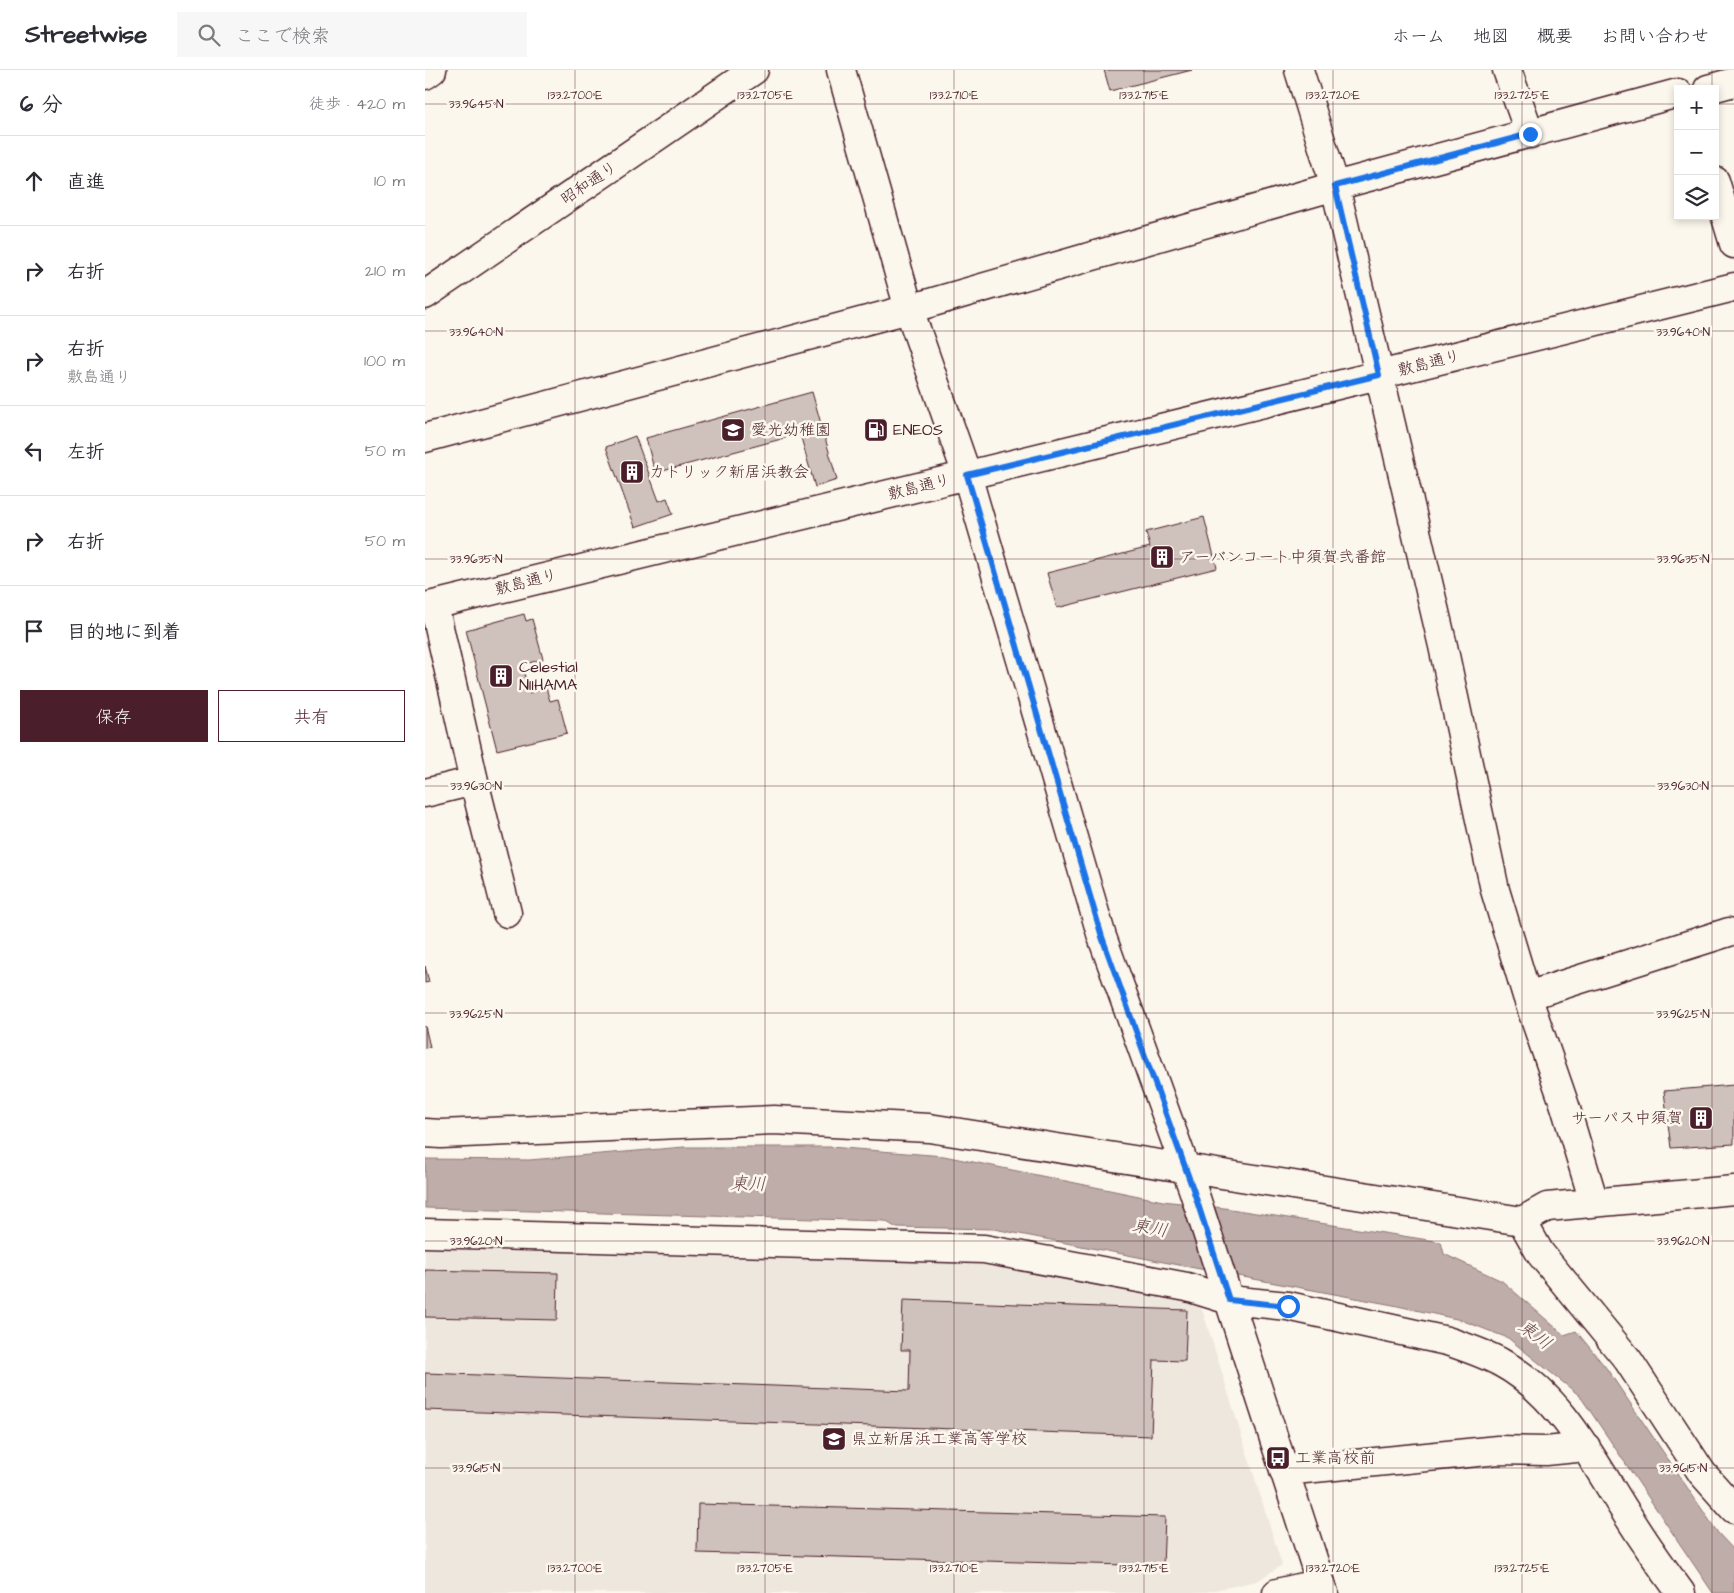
<!DOCTYPE html>
<html lang="ja">
<meta charset="utf-8">
<style>
:root{--surface:#fff;--page:#f7f7f7;--text:#2b2b33;--muted:#7c7c81;--line:#e1e1e2;--accent:#4a1f2b}
body{margin:0;font-family:"Architects Daughter","Klee One",sans-serif;background:var(--page);color:var(--text)}
.controls{position:absolute;right:15px;top:15px;display:grid;overflow:hidden;border-radius:0px;box-shadow:0 2px 8px #0003}
.controls button{width:45px;height:45px;display:grid;place-items:center;padding:0;border:0;border-bottom:1px solid var(--line);background:var(--surface);color:var(--text);font:25px sans-serif}
.stop{position:absolute;width:15px;height:15px;margin:-11px;border:4px solid #1a73e8;border-radius:50%;background:#fff}
.stop.end{background:#1a73e8;border-color:#fff;box-shadow:0 1px 5px #0008}
.list{margin:0;padding:0;list-style:none}
h2{display:flex;justify-content:space-between;align-items:center;height:65px;margin:0;padding:0 20px;font-size:21px}
h2 small{font-size:16px;font-weight:400;color:var(--muted)}
.list li{display:grid;grid-template-columns:32px 1fr auto;gap:15px;align-items:center;box-sizing:border-box;height:90px;padding:0 20px;border-top:1px solid var(--line)}
.list b{display:block;font-size:19px;white-space:nowrap}
.list p{margin:0;font-size:16px;white-space:nowrap;color:var(--muted)}
.list em{font-size:16px;font-style:normal;color:var(--muted)}
.actions{display:flex;gap:10px;padding:15px 20px}
.actions a{flex:1;padding:11px 0;border:1px solid var(--accent);border-radius:0px;text-align:center;font-size:18px;color:var(--accent)}
.actions .main{background:var(--accent);color:#fff}
.icon{flex:none;width:28px;height:28px;fill:none;stroke:currentColor;stroke-width:2;stroke-linecap:round;stroke-linejoin:round}
.map{position:relative;flex:none;width:1309px;height:1523px;overflow:hidden}
header{display:flex;align-items:center;gap:30px;box-sizing:border-box;height:70px;padding:0 25px;background:var(--surface);border-bottom:1px solid var(--line)}
header strong{font-size:24px}
nav{display:flex;gap:28px;margin-inline-start:auto;font-size:18px}
.search{width:350px;height:45px;background:var(--page);display:flex;align-items:center;gap:12px;box-sizing:border-box;padding:0 18px;border-radius:0px;color:var(--muted);font-size:19px}
main{display:flex}
aside{flex:1;background:var(--surface)}
.map>svg:first-child{display:block}
</style>
<header>
<strong>Streetwise</strong>
<div class="search"><svg class="icon" aria-label="search" viewBox="0 0 24 24"><circle cx="10" cy="10" r="6"/><path d="M15 15l6 6"/></svg>ここで検索</div>
<nav><a>ホーム</a><a>地図</a><a>概要</a><a>お問い合わせ</a></nav>
</header>
<main>
<aside>
<h2>6 分<small>徒歩 · 420 m</small></h2>
<ul class="list">
<li><svg class="icon" aria-label="ahead" viewBox="0 0 24 24"><path d="M12 20V5M6 11l6-6 6 6"/></svg><div><b>直進</b></div><em>10 m</em></li>
<li><svg class="icon" aria-label="right" viewBox="0 0 24 24"><path d="M7 20v-9h11M14 6l5 5-5 5"/></svg><div><b>右折</b></div><em>210 m</em></li>
<li><svg class="icon" aria-label="right" viewBox="0 0 24 24"><path d="M7 20v-9h11M14 6l5 5-5 5"/></svg><div><b>右折</b><p>敷島通り</p></div><em>100 m</em></li>
<li><svg class="icon" aria-label="left" viewBox="0 0 24 24"><path d="M17 20v-9H6M10 6l-5 5 5 5"/></svg><div><b>左折</b></div><em>50 m</em></li>
<li><svg class="icon" aria-label="right" viewBox="0 0 24 24"><path d="M7 20v-9h11M14 6l5 5-5 5"/></svg><div><b>右折</b></div><em>50 m</em></li>
<li><svg class="icon" aria-label="arrive" viewBox="0 0 24 24"><path d="M6 21V4h12l-3 4 3 4H6"/></svg><div><b>目的地に到着</b></div></li>
</ul>
<div class="actions"><a class="main">保存</a><a>共有</a></div>
</aside>
<div class="map">
<svg width="1309" height="1523" viewBox="0 0 1309 1523">
<rect width="100%" height="100%" fill="#fbf7ec"/>
<filter id="ink" filterUnits="userSpaceOnUse"><feTurbulence type="fractalNoise" baseFrequency=".02" numOctaves="2"/><feDisplacementMap in="SourceGraphic" scale="10" xChannelSelector="R" yChannelSelector="G"/><feConvolveMatrix kernelMatrix="1 2 1 2 8 2 1 2 1" color-interpolation-filters="sRGB"/></filter>
<g filter="url(#ink)">
<!-- built -->
<path fill="#eee7de" d="M0,1172L558,1188L769,1227L778,1242L857,1495L832,1511L776,1523H0Z"/>
<!-- water -->
<path fill="#bfadaa" stroke="#907477" d="M259,1077H405L519,1086L738,1131L799,1138L1016,1172L1019,1184L1077,1211L1139,1265L1151,1261L1182,1299L1293,1463L1309,1480V1523H1288L1155,1326L1083,1268L1036,1250L968,1235L759,1196L569,1159L470,1157L460,1151L0,1138V1089L104,1090Z"/>
<!-- building -->
<path fill="#cfc2bc" stroke="#4a1f2b" d="M679,0H767L685,21Z
M387,322L412,410L390,417L375,364L230,403L221,368Z
M210,366L234,431L242,428L248,444L210,457L181,377Z
M779,447L792,498L632,538L622,503L725,477L721,462Z
M99,544L101,551L107,549L118,589L97,595L104,623L121,618L125,631L133,629L142,663L72,680L41,560Z
M0,896L4,912L0,913Z
M0,956L5,977L0,978Z
M1309,1015V1074L1246,1078L1239,1021Z
M0,1200L133,1203L132,1250L0,1247Z
M478,1230L762,1240L760,1291L729,1290L726,1366L0,1340V1303L484,1321L485,1280H476Z
M273,1434L740,1447L738,1496L272,1483Z"/>
<g fill="none" stroke-linecap="round" stroke-linejoin="round">
<defs>
<path id="minor" d="M416,0L484,239L542,405L677,867L768,1119L899,1523
M874,0L910,116L1018,576L1070,820L1102,926L1140,1036L1169,1132
M1082,0L1105,64
M0,5L7,0
M1283,19L1309,12
M1290,111L1309,174
M0,225L329,0
M0,368L484,239L910,116L1253,23
M9,535L49,711L82,843
M0,537L954,305L1309,217
M0,723L49,711
M1102,926L1304,862
M0,1063L16,1064L349,1050L504,1058L1097,1151L1122,1137L1309,1120
M1097,1151L1115,1183L1203,1290L1277,1403L1309,1439
M0,1163L559,1179L762,1217L804,1230L863,1236L1022,1271C1040,1277 1058,1283 1075,1292C1133,1323 1165,1385 1198,1438C1216,1467 1236,1496 1256,1523
M859,1401L1073,1380L1121,1381L1161,1377
M852,1523L896,1513"/>
</defs>
<!-- minor casing -->
<use href="#minor" stroke="#4a1f2b" stroke-width="31"/>
<!-- minor -->
<use href="#minor" stroke="#fbf7ec" stroke-width="28"/>
</g>
</g>
<g fill="none" stroke-linecap="round" stroke-linejoin="round" filter="url(#ink)">
<!-- route -->
<path stroke="#1a73e8" stroke-width="6" d="M863,1236L804,1230L768,1119L677,867L542,405L954,305L910,116L1105,64"/>
</g>
<!-- ticks -->
<path fill="none" stroke="#4a1f2b" stroke-width="1" stroke-opacity="0.45" d="M150,0V1523M340,0V1523M529,0V1523M719,0V1523M908,0V1523M1097,0V1523M1287,0V19M0,34H1253M1290,34H1309M1287,146V1523M0,261H1309M0,489H1309M0,716H1309M0,943H1309M0,1171H1309M0,1398H1309"/>
<!-- icons -->
<defs>
<symbol id="school-square" viewBox="-11 -11 22 22"><rect x="-9" y="-9" width="18" height="18" rx="4" fill="#4a1f2b" stroke="#fbf7ec"/><path d="M0-5L7-2L0 1L-7-2ZM-4 1L0 2.5L4 1V4Q0 6-4 4Z" fill="#fff"/></symbol>
<symbol id="fuel-square" viewBox="-11 -11 22 22"><rect x="-9" y="-9" width="18" height="18" rx="4" fill="#4a1f2b" stroke="#fbf7ec"/><path d="M-5.5-6h7V0h2V4h1.3V-2.5L3-4.5l.8-.8L6-3V5H2.5V1h-1V6h-7ZM-4.2-4.7v3.2H.2V-4.7Z" fill="#fff"/></symbol>
<symbol id="building-square" viewBox="-11 -11 22 22"><rect x="-9" y="-9" width="18" height="18" rx="4" fill="#4a1f2b" stroke="#fbf7ec"/><path d="M-4-6H4V6H1V3H-1V6H-4ZM-2.5-4.3h1.7v1.8h-1.7ZM.8-4.3h1.7v1.8H.8ZM-2.5-1h1.7V.8h-1.7ZM.8-1h1.7V.8H.8Z" fill="#fff"/></symbol>
<symbol id="bus-square" viewBox="-11 -11 22 22"><rect x="-9" y="-9" width="18" height="18" rx="4" fill="#4a1f2b" stroke="#fbf7ec"/><path d="M-5-6H5V4H4V6H2V4H-2V6H-4V4H-5ZM-3.5-4V0h7V-4ZM-3.5 1.2v1.5H-2V1.2ZM2 1.2v1.5H3.5V1.2Z" fill="#fff"/></symbol>
</defs>
<g fill-rule="evenodd">
<use href="#school-square" x="294" y="346" width="28" height="28"/>
<use href="#fuel-square" x="437" y="346" width="28" height="28"/>
<use href="#building-square" x="193" y="388" width="28" height="28"/>
<use href="#building-square" x="723" y="473" width="28" height="28"/>
<use href="#building-square" x="62" y="592" width="28" height="28"/>
<use href="#building-square" x="1262" y="1034" width="28" height="28"/>
<use href="#school-square" x="395" y="1355" width="28" height="28"/>
<use href="#bus-square" x="839" y="1374" width="28" height="28"/>
</g>
<g text-anchor="middle" dominant-baseline="central" stroke-width="5" stroke-linejoin="round" paint-order="stroke">
<!-- street labels -->
<g font-size="16" fill="#4a1f2b" stroke="#fbf7ec">
<text transform="translate(164 113) rotate(-34)">昭和通り</text>
<text transform="translate(1004 293) rotate(-14)">敷島通り</text>
<text transform="translate(494 417) rotate(-14)">敷島通り</text>
<text transform="translate(101 512) rotate(-14)">敷島通り</text>
</g>
<!-- poi labels -->
<g font-size="16" fill="#4a1f2b" stroke="#fbf7ec" text-anchor="start">
<text x="326" y="360">愛光幼稚園</text>
<text x="468" y="360">ENEOS</text>
<text x="224" y="402">カトリック新居浜教会</text>
<text x="754" y="487">アーバンコート中須賀弐番館</text>
<text x="94" y="597">Celestial<tspan x="94" dy="18">NIIHAMA</tspan></text>
<text x="1258" y="1048" text-anchor="end">サーパス中須賀</text>
<text x="426" y="1369">県立新居浜工業高等学校</text>
<text x="870" y="1388">工業高校前</text>
</g>
<!-- water labels -->
<g font-size="18" font-style="italic" fill="#6d4a51" stroke="#fbf7ec">
<text transform="translate(323 1114) rotate(1)">東川</text>
<text transform="translate(725 1158) rotate(10)">東川</text>
<text transform="translate(1110 1265) rotate(37)">東川</text>
</g>
</g>
<g font-size="12" text-anchor="middle" fill="#4a1f2b" stroke="#fbf7ec" stroke-width="5" stroke-linejoin="round" paint-order="stroke">
<text x="150" y="29">133.2700°E</text>
<text x="340" y="29">133.2705°E</text>
<text x="529" y="29">133.2710°E</text>
<text x="719" y="29">133.2715°E</text>
<text x="908" y="29">133.2720°E</text>
<text x="1097" y="29">133.2725°E</text>
<text x="51" y="38">33.9645°N</text>
<text x="51" y="266">33.9640°N</text>
<text x="1258" y="266">33.9640°N</text>
<text x="51" y="493">33.9635°N</text>
<text x="1258" y="493">33.9635°N</text>
<text x="51" y="720">33.9630°N</text>
<text x="1258" y="720">33.9630°N</text>
<text x="51" y="948">33.9625°N</text>
<text x="1258" y="948">33.9625°N</text>
<text x="51" y="1175">33.9620°N</text>
<text x="1258" y="1175">33.9620°N</text>
<text x="51" y="1402">33.9615°N</text>
<text x="1258" y="1402">33.9615°N</text>
<text x="150" y="1502">133.2700°E</text>
<text x="340" y="1502">133.2705°E</text>
<text x="529" y="1502">133.2710°E</text>
<text x="719" y="1502">133.2715°E</text>
<text x="908" y="1502">133.2720°E</text>
<text x="1097" y="1502">133.2725°E</text>
</g>
</svg>
<div class="controls">
<button>+</button>
<button>−</button>
<button><svg class="icon" aria-label="layers" viewBox="0 0 24 24"><path d="M12 4l9 5-9 5-9-5zM3 14l9 5 9-5"/></svg></button>
</div>
<div class="stop" style="left:863px;top:1236px"></div>
<div class="stop end" style="left:1105px;top:64px"></div>
</div>
</main>
